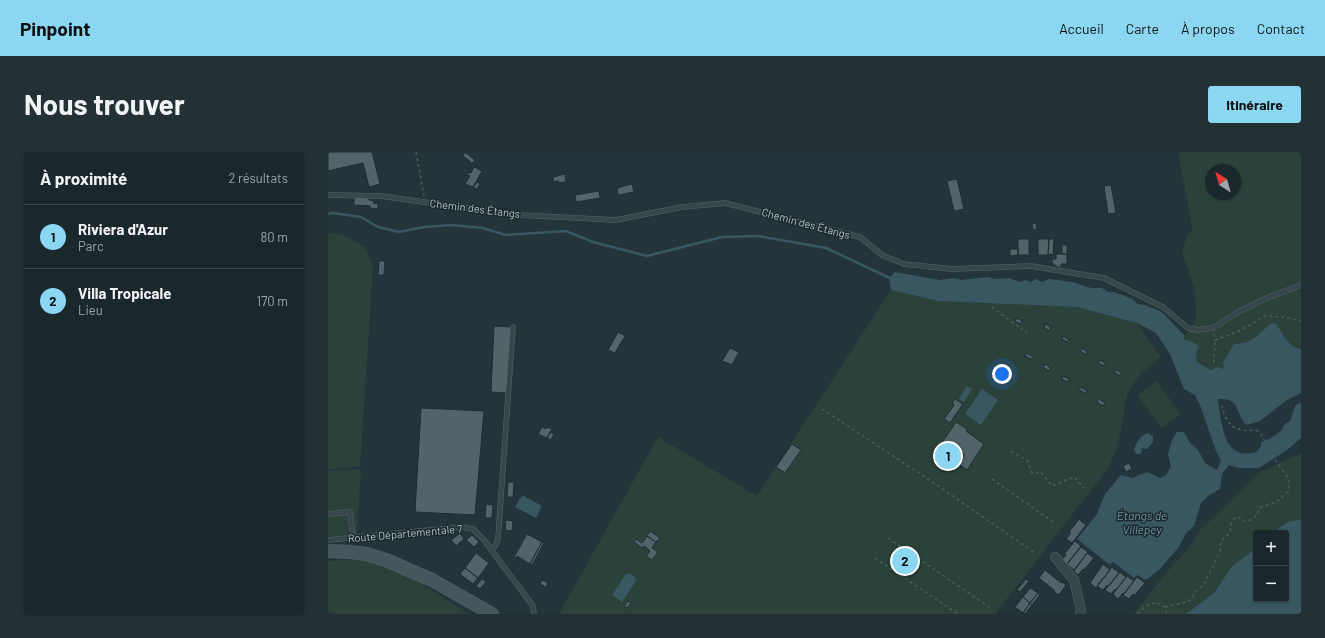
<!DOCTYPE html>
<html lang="fr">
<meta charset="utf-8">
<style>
:root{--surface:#1a282c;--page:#233034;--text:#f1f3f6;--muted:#9fa6a9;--line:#384448;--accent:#8bd7f2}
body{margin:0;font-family:Barlow,sans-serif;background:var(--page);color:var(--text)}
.controls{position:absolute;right:12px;bottom:12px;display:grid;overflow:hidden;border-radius:4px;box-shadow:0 1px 3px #0004}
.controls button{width:36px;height:36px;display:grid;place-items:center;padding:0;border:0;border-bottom:1px solid var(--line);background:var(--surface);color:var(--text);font:20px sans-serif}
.compass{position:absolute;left:877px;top:12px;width:36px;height:36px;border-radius:50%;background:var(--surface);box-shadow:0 1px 3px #0004;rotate:323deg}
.you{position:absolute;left:674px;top:222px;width:14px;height:14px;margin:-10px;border:3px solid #fff;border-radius:50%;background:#1a73e8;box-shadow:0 0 0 6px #1a73e833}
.badge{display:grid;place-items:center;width:26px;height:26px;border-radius:50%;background:var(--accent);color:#111;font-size:13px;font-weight:700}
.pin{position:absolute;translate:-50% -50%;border:2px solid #fff;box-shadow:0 1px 4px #0006}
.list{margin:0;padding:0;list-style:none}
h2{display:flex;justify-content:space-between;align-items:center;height:52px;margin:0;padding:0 16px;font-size:17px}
h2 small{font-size:13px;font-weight:400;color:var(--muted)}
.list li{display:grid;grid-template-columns:26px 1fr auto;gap:12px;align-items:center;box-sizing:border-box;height:64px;padding:0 16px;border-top:1px solid var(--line)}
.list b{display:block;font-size:15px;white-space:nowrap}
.list p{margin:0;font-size:13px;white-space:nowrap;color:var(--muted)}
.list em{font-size:13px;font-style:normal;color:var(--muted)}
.map{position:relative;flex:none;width:973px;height:462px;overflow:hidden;border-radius:4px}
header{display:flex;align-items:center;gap:24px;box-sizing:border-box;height:56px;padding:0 20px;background:var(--accent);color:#111}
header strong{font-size:19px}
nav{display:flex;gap:22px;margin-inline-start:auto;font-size:14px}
.intro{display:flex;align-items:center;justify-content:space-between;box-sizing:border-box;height:96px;padding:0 24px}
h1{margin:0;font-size:28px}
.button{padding:10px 18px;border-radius:4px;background:var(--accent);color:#111;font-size:14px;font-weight:700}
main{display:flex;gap:24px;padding:0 24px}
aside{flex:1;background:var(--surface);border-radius:4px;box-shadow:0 1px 3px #0004}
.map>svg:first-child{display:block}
</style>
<header>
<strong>Pinpoint</strong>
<nav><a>Accueil</a><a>Carte</a><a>À propos</a><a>Contact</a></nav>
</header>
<div class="intro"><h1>Nous trouver</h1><a class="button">Itinéraire</a></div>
<main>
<aside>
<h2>À proximité<small>2 résultats</small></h2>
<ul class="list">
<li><span class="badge">1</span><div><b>Riviera d'Azur</b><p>Parc</p></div><em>80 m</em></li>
<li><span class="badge">2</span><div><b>Villa Tropicale</b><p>Lieu</p></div><em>170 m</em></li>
</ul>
</aside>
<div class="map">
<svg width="973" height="462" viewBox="0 0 973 462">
<rect width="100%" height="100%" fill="#23353a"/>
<!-- green -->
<path fill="#2b423a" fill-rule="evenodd" d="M850,0H973V197C960,195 955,183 949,172L937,176L928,186L918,191L896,217L883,218C878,214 874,214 869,210L868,200L865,190L855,187L867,169L868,161L866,134L854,101L859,83L865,79ZM883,18H907V42H883Z
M0,81L13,82L37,95L45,115L32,315L0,317Z
M563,138L610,149L749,155L809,171L833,205L813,221L799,242L790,293L781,315L667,462H231L330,285L429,344Z
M828,229L853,262L834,276L809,243Z
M973,301V368L962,369L943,381H928V396L904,414L886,441L858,462H806L837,422L859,398L873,377L933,320Z
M33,317L29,383L0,385V319Z
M32,407L81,423L140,462H0V409Z"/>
<!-- water -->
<path fill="#385760" d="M567,120L612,128L626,126L633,128L660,125L667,127L681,126L692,130L697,128L703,130L707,127L714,130L721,127L744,130L763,136H774L780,140H786L805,147L809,152L817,153L834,160L857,184L855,187L865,190L871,194L868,200L869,210C874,214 878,214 883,218L889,215L896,217L895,211L906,192C928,191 928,182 944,171L949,172C955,183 960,195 973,197V241L959,248L932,269L918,273C906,259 913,246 890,247C891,259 895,288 904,296C911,303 920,302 928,300L933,294V290L943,286L953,279L956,273L962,269L967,254L973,250V286L959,298L931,316H911L901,313L894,322L892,337L880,344L873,351L866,374L859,380L850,396L832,417L818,428L809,423L806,426L785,410L782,413L749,387L769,362L777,342L793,323L804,326L819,320L832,326L837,324L843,315L840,302L844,288L849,280H856L862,291L870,298L877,311L889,318L893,309L888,299L872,253L867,243L856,237L842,202L828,181L809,171L749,155L610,149L563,138L561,126Z
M639,234L644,237L636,250L631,247Z
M654,237L670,248L653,273L637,262Z
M820,281L825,285V290L819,297L814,296L813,302H808L806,298C808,291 812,283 820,281Z
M194,343L214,354L208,366L187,355Z
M973,368V462H858L886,441L904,414L928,396V447H958V381H943L962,369Z
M302,421L306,424L308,429L294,450L284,443L297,423Z"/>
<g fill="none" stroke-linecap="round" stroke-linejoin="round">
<!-- stream -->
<path stroke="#385760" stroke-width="2.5" d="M0,62L5,61L33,65L50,75L71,80L96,75L124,73L154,76L178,83L238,79L265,90L319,104L394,85L430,84L498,96L564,127"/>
</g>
<!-- building -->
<path fill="#51646a" stroke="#1e2d31" d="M0,0H44L52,32L41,35L35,11L0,19Z
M137,0L147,8L144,11L135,4Z
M146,15L154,19L145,35L137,32L142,24L139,23L141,20L143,21Z
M237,22L238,30L231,31L230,29L226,30L225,25Z
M629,27L636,57L626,59L619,29Z
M149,30L152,32L149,37L145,35Z
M304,32L306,40L290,43L289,36Z
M783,33L788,61L780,62L776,34Z
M271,39L272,46L248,50L247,43Z
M26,45L41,46V48L46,49L45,51L50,52V57L42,56V54L26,53Z
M708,71L709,77L705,78L704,72Z
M690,87H701V103H690Z
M710,87H721L720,103H710Z
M721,87H726L725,103L720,102Z
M734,93H739V102H734Z
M682,97H690V103L682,104Z
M728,102H739V112H733V116L728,114L724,111V107H728Z
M51,109H57L56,123H50Z
M689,166L694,169L692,172L687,169Z
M718,172L723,176L721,179L716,175Z
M166,174L183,175L180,241L163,240Z
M290,180L297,184L287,201L280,198Z
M735,184L741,188L739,190L734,187Z
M402,196L411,200L404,213L394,209Z
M754,196L759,200L758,203L752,199Z
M699,201L705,205L703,207L697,204Z
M772,208L777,211L775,214L770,210Z
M717,212L723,216L721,219L715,215Z
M788,218L794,221L792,224L786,220Z
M735,224L741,227L739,230L734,227Z
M753,235L759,239L757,241L751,238Z
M627,247L635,252L622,271L616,267L626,253L624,251Z
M771,247L777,251L775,254L769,250Z
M93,256L156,259L147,363L87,360Z
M628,270L639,277L638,279L656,292L639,318L630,312L636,303L615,289Z
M214,275L218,277L219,275L224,277L219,286L210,282Z
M222,280L226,282L223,288L219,286Z
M464,292L473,298L457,321L448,315Z
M801,311L804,317L798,320L795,314Z
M180,330H186L185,345H179Z
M158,352L165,353L164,366H157Z
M751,367L758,373L744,391L738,387L743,381L741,380Z
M178,368L185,369L184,379L177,378Z
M322,379L332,386L328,390L319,384Z
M132,381L136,387L128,394L123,388Z
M199,382L214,390L202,412L189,404L188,406L186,405Z
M144,383L151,390L146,395L138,388Z
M319,384L328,390L324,396L330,400L324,408L318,404L322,399L316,394L314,396L306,390L308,387L314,391Z
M747,389L753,394L739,412L734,408L738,403L737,401Z
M214,390L216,391L204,413L202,412Z
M753,395L760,400L746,418L739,412Z
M573,399L577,402L575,405L580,409L582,406L587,410L581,418L566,408Z
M148,401L161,411L150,426L137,416Z
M759,401L766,406L756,418L755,417L750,423L746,419Z
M775,412L782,418L768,436L762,431Z
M784,415L791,421L781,434L779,433L775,438L769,434Z
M137,416L150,426L145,432L132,422Z
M717,418L733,431L734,430L738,433L731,443L726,440L727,439L711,426Z
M792,420L798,425L788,438L787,437L783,442L777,438Z
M799,424L806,429L796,442L795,441L790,447L785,442Z
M809,425L817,431L807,443L805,442L801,447L795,443Z
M154,427L158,430L152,437L148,434Z
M698,427L701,429L692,440L689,438Z
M214,428L220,431L218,435L212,432Z
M702,436L710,441L702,451L695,445Z
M710,441L712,443L704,453L702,451Z
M695,445L702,451L695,461L687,455Z
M300,449L303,451L299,456L296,454Z
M702,451L704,453L697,462L695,461Z"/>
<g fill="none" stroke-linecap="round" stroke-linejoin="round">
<defs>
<path id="lane" d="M0,43L52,44L191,63L288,68L354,55L397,51L532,85L554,103L576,112L624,117L703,114L776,126L835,155L860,176L870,178L885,176L908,161L939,146L973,133
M0,362L22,360L25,385
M0,388L133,375L145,377L156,388L205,454L206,462
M163,397L168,393L170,387L185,175"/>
<path id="street" d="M727,405L746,428L753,458L752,462"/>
<path id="secondary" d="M0,399L22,400L38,402L58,408L104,428L164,462"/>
</defs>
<!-- lane casing -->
<use href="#lane" stroke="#556468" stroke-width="5.5"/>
<!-- street casing -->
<use href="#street" stroke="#556468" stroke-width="10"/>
<!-- secondary casing -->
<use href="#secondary" stroke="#556468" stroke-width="14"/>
<!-- path -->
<path stroke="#4a5e59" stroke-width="1.5" stroke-dasharray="3 3" stroke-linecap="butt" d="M88,0L96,44
M664,155L699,181
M886,182L887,188L909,180L937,164L956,165L973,169
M886,211L887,188
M494,257L600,327L707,401
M683,299L699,308L704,321L713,320L724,334L746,325L756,336
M664,327L728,372
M560,386L664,457
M547,406L630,462
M837,455L858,450L864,447L867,440L876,432L892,399L893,391L895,387L902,381C903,374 902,367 910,365L918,370C930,365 927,364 933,355C940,353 947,351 952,347C955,345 956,342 960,340L961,335L960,326L947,307L933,282L928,278C923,278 919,279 915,278C900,277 896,263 893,251
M810,462L816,455L828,450L837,455L839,462"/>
<!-- lane -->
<use href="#lane" stroke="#37464a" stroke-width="4.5"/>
<!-- street -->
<use href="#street" stroke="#37464a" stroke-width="9"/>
<!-- secondary -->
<use href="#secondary" stroke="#45565d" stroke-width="13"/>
</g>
<g text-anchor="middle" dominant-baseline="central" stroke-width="3" stroke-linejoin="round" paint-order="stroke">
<!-- street labels -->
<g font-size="11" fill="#b2c1c6" stroke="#1c2a2f">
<text transform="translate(147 56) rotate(7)">Chemin des Étangs</text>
<text transform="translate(478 71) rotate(15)">Chemin des Étangs</text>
<text transform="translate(77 381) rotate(-5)">Route Départementale 7</text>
</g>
<!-- water labels -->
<g font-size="12" font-style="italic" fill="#6d97a3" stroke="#1c2a2f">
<text x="814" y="363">Étangs de<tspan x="814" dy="14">Villepey</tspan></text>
</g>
</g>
</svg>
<div class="controls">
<button>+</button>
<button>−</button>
</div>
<svg class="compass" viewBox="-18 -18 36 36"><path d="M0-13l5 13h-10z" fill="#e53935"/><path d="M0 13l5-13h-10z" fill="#9fa6a9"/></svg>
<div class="you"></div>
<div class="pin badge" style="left:620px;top:304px">1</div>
<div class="pin badge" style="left:577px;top:409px">2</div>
</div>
</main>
